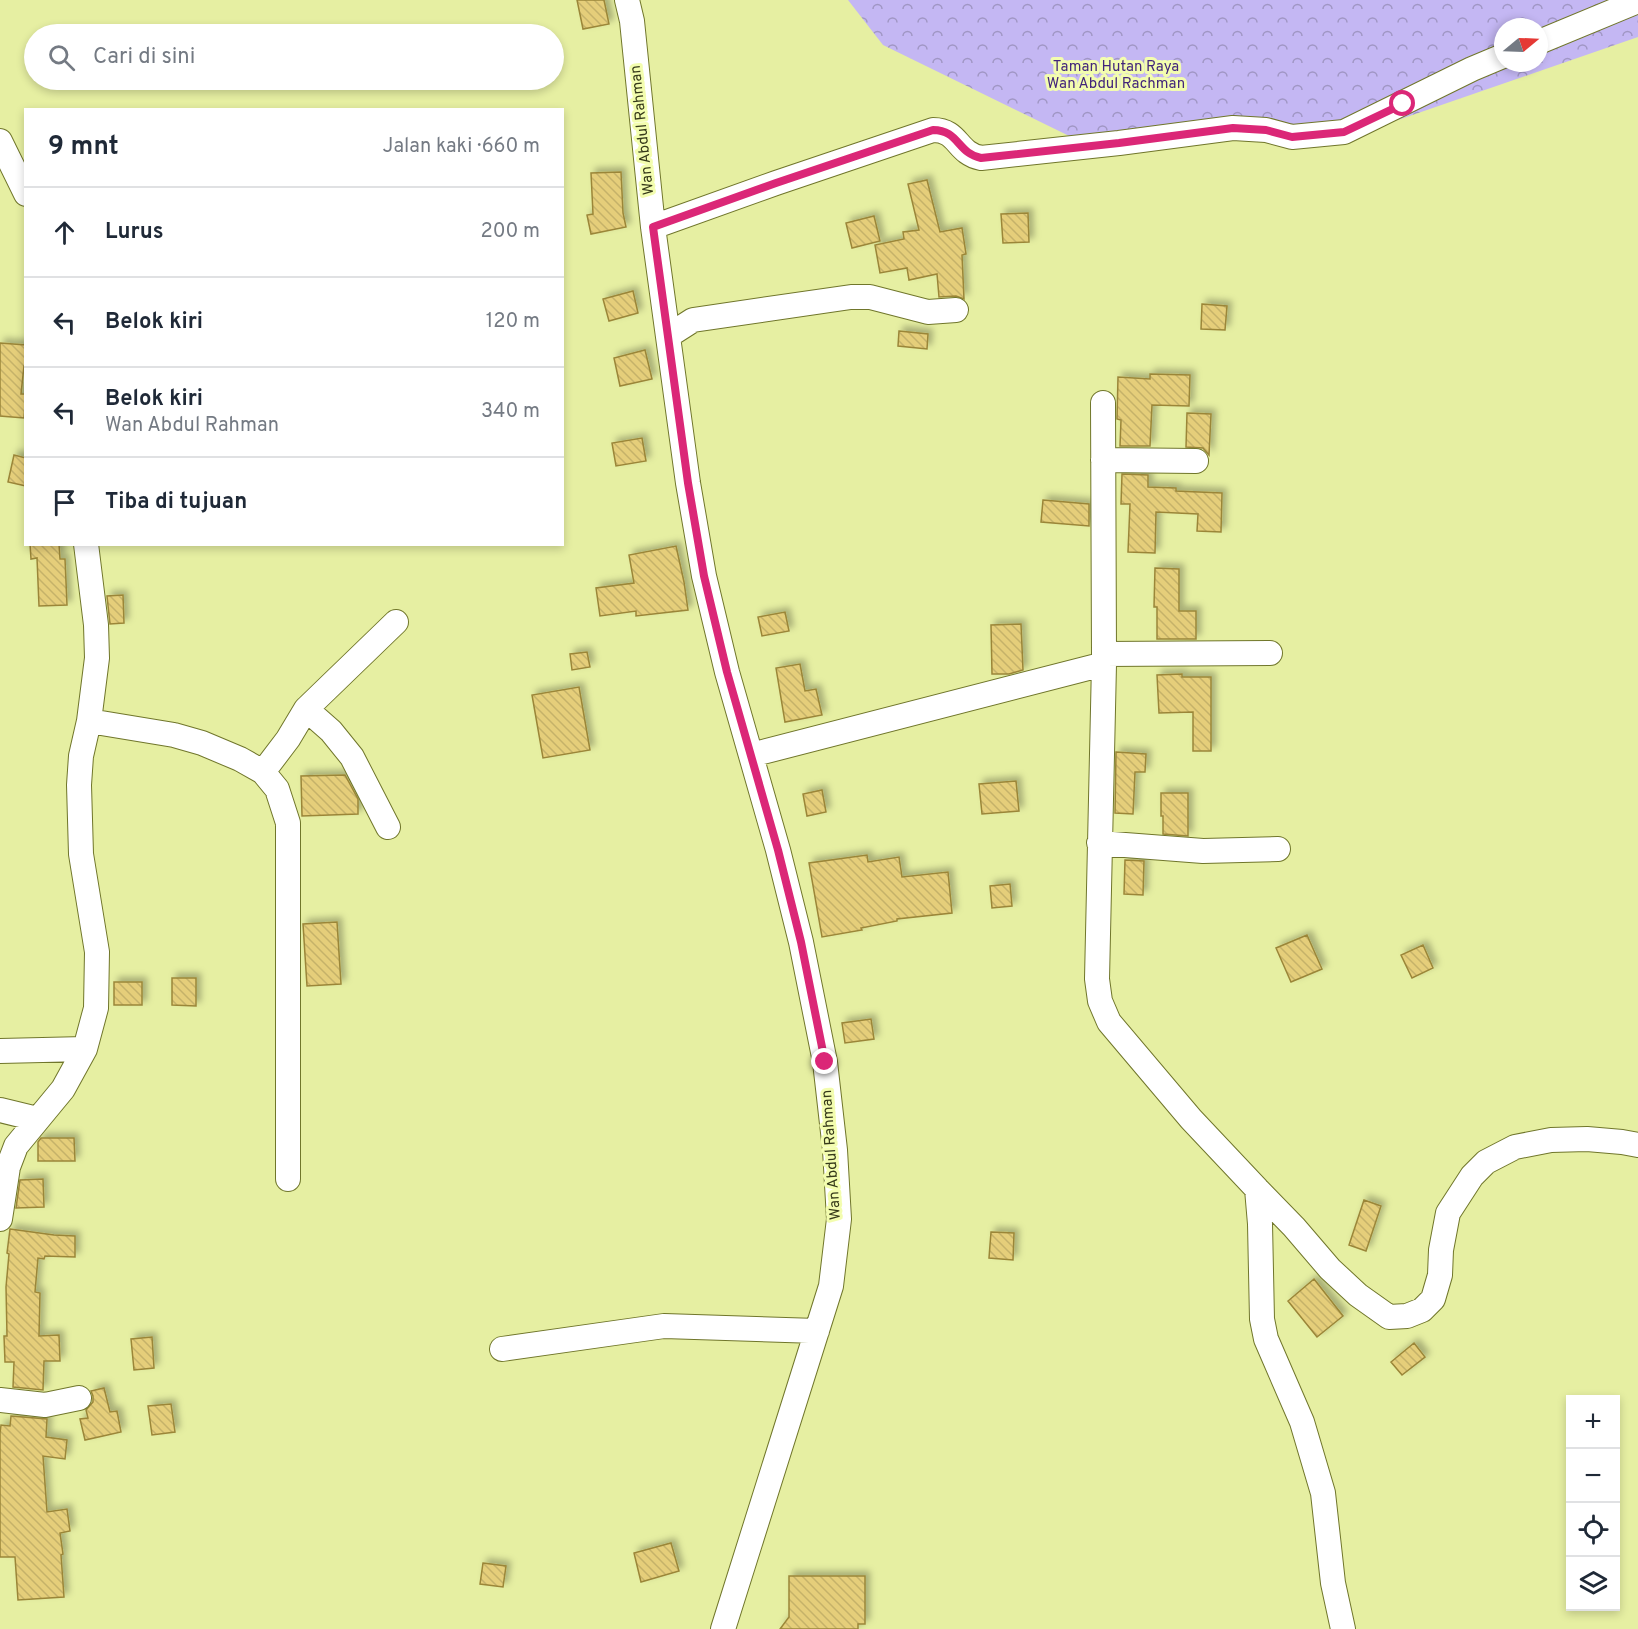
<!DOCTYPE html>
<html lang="id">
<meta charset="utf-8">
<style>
:root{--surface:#fff;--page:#f2f2f3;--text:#1f2937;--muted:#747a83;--line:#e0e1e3}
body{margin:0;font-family:Overpass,sans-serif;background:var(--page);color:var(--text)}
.controls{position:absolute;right:18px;bottom:18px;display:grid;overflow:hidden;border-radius:0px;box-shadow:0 3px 9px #0003}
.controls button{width:54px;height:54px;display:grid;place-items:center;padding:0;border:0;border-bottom:2px solid var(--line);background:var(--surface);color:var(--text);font:30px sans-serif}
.compass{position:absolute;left:1494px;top:18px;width:54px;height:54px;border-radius:50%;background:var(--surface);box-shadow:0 3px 9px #0003;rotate:71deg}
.stop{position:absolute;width:18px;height:18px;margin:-14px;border:4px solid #db2777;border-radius:50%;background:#fff}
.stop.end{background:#db2777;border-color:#fff;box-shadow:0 2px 6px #0008}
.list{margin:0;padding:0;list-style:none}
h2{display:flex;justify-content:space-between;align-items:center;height:78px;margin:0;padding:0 24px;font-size:26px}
h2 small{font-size:20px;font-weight:400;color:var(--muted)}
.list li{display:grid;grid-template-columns:39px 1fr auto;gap:18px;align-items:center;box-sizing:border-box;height:90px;padding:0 24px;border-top:2px solid var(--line)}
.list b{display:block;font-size:22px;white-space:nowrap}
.list p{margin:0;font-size:20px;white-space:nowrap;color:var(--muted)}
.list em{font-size:20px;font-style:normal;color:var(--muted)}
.icon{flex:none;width:33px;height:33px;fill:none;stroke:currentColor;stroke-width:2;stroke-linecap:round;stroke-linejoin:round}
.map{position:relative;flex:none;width:1638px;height:1629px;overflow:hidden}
.search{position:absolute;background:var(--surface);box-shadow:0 3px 9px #0003;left:24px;top:24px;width:540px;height:66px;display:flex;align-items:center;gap:15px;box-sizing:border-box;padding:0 21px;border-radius:33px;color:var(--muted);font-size:22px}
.panel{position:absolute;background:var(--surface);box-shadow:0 3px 9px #0003;left:24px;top:108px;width:540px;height:438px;border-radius:0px}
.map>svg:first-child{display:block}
</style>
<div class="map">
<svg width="1638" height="1629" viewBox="0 0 1638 1629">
<defs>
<pattern id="park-crowns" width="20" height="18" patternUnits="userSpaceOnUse" patternTransform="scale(1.5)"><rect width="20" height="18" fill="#c4b7f3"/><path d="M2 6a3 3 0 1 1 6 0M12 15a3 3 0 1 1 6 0" fill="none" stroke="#a096c4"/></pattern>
<pattern id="building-back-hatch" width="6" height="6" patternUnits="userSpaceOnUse" patternTransform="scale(1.5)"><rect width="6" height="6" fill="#e5ce7a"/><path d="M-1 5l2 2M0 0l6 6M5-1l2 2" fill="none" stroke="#c5b269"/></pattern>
<filter id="shadow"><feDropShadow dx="4.5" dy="-4.5" stdDeviation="3" flood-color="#0004"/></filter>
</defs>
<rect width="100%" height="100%" fill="#e6efa2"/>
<!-- park -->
<path fill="url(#park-crowns)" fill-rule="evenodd" d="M848,0H1638V37L1398,120L1102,152L883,45ZM1503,27H1539V63H1503Z"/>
<!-- building -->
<path fill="url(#building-back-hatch)" stroke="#9b8639" stroke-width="1.5" filter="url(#shadow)" d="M577,0H604L609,24L583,29Z
M621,172L623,213L626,227L591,234L587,215L593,214L591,173Z
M927,180L940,232L962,228L966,254L962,255L964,299L956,296L939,297L937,274L909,280L907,268L880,273L875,245L904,239L903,232L919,230L908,184Z
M1028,213L1029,242L1003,243L1001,214Z
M874,216L880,241L852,248L846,223Z
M633,291L638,313L609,321L603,299Z
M1202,304L1227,306L1225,330L1201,329Z
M899,331L928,334L927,349L898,346Z
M0,343L26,345V366H24L21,394H26L24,418L0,416Z
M645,350L652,379L620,386L614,358Z
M1150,374L1190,375L1189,406L1152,405L1150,446H1120L1121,420L1117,419L1118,377L1150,379Z
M1187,413L1211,414L1209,455L1203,448L1186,447Z
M642,438L646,461L616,466L612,443Z
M14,455L26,458V486L8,482Z
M1122,474L1148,475V487L1176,488V491L1222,493L1221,532L1197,531L1198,514L1156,512L1155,553L1128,552L1130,504H1121Z
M1043,500L1089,504V526L1041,522Z
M30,544H59L60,559H65L67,605L39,606L37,558L31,559Z
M676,546L684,582L688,610L636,616V611L600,616L596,588L634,583L629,555Z
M1155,568L1179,569V611H1196V639H1157V607H1154Z
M123,595L124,623L110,624L107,596Z
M785,612L789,631L762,636L758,617Z
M1021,624L1023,670L1009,674H992L991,625Z
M587,652L590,667L572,670L570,654Z
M800,664L805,691L816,689L822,715L785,722L776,668Z
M1182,674V677H1211V751H1193V712L1159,713L1157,675Z
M579,687L590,750L543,758L532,695Z
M1116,752L1146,754L1145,772H1135L1133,814L1115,813Z
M345,775L358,799V814L302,816L301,776Z
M1016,781L1019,811L982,814L979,784Z
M822,790L826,812L807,816L803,794Z
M1161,793H1188V836L1163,834V816H1161Z
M867,855L868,862L899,857L902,877L948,872L952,913L897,919V921L861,928L862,930L822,937L809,863Z
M1125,860L1144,861L1143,895L1124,894Z
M1010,884L1012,906L992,908L990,886Z
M337,922L341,984L307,986L303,924Z
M1307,935L1322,969L1291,982L1276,948Z
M1423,945L1433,968L1412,978L1401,955Z
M172,978H196V1006L172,1005Z
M114,982H142V1005H114Z
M871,1019L874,1039L845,1043L842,1023Z
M41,1138H74L75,1161H38V1142Z
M43,1179L44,1207L16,1208L20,1180Z
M1364,1200L1381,1206L1366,1251L1349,1245Z
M10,1229L54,1235L75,1236V1257L45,1256L44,1259L38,1258L35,1292L40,1293L39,1336L59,1335L60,1361H44L43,1390L13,1387L14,1362H5L4,1336H7L6,1287L9,1254L7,1253Z
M991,1232L1014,1233L1013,1260L989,1258Z
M1314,1279L1343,1316L1317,1337L1288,1301Z
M152,1337L154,1368L134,1370L131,1339Z
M1414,1343L1425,1357L1402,1375L1391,1362Z
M104,1388L110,1412L117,1411L121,1432L85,1440L80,1419L88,1418L86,1410L93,1402V1396L91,1391Z
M171,1404L175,1432L152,1435L148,1406Z
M11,1416L47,1419L46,1437L67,1440L65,1459L43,1456L47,1512L67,1509L70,1531L60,1533L63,1554L61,1555L64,1597L18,1600L15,1557H0V1433L1,1425L10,1426Z
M671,1543L679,1571L641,1582L634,1553Z
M483,1563L506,1566L503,1587L480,1584Z
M789,1576H865V1624H858V1629H780L789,1617Z"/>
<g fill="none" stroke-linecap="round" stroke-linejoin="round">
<defs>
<path id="minor" d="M627,0L632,21L653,227L688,483L704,576L727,672L778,850L801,942L825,1062L835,1150L839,1219L831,1286L723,1629
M1539,42L1638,1
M0,141L26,194
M653,227L776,183L933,130C959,130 956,153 981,158L1119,143L1233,128L1266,130L1292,137L1344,132L1472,69L1503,56
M668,336L693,320L851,297H870L928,312L956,310
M1103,403L1104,654
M1103,460L1196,461
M1104,664L1097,979L1100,1001L1109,1022L1191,1119L1257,1189L1260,1224L1262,1319L1266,1339L1302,1422L1323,1493L1333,1583L1343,1629
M306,709L331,731L352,757L388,827
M89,721L174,735L202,743L240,759L263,772L277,789L288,823V1179
M751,755L1104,664V654L1270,653
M263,772L288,739L306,709L396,622
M1099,843L1203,851L1278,849
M0,1051L85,1049
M0,1110L37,1119
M1257,1189L1294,1227L1330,1269L1358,1295L1389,1317L1407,1316L1422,1310L1433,1299L1440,1275L1441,1250L1448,1213L1472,1176L1486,1162L1515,1147L1551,1140L1587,1139L1622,1142L1638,1145
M0,1219L8,1167L16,1146L63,1089L85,1049L96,1008L97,952L81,854L79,785L81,756L89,721L97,658L96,625L86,544
M502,1349L664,1326L817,1331
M0,1400L45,1405L79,1398"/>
</defs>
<!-- minor casing -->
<use href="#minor" stroke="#70762b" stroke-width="26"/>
<!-- minor -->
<use href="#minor" stroke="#fff" stroke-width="24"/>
</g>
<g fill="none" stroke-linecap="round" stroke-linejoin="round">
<!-- route -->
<path stroke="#db2777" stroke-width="8" d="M825,1062L801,942L778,850L727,672L704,576L688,483L653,227L776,183L933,130C959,130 957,153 981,158L1119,143L1233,128L1266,130L1292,137L1344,132L1403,104"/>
</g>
<g text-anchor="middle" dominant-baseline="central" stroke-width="6" stroke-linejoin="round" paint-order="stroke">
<!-- park labels -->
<g font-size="15" fill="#42257b" stroke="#f3fdaf">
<text x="1116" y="67">Taman Hutan Raya<tspan x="1116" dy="17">Wan Abdul Rachman</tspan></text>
</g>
<!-- street labels -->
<g font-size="15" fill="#363a1a" stroke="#f3fdaf">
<text transform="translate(643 130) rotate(-96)">Wan Abdul Rahman</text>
<text transform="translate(832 1155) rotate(-94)">Wan Abdul Rahman</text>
</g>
</g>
</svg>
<div class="controls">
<button>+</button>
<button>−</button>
<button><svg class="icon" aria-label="locate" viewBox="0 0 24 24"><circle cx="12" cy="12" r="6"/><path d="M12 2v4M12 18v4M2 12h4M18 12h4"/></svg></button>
<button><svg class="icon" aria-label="layers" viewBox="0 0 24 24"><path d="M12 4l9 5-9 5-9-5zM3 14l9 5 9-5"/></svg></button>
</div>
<svg class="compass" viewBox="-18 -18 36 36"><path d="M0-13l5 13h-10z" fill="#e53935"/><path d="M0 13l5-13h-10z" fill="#747a83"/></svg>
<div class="stop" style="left:1403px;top:104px"></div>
<div class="stop end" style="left:825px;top:1062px"></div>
<div class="search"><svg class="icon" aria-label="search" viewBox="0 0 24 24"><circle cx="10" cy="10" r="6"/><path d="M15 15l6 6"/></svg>Cari di sini</div>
<section class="panel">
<h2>9 mnt<small>Jalan kaki · 660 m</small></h2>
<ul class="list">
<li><svg class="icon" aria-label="ahead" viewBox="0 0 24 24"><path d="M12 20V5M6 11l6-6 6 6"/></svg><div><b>Lurus</b></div><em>200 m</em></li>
<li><svg class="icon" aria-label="left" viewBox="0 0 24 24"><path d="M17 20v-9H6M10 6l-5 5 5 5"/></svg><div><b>Belok kiri</b></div><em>120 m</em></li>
<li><svg class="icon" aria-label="left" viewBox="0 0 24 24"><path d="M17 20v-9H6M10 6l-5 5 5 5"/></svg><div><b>Belok kiri</b><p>Wan Abdul Rahman</p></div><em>340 m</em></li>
<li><svg class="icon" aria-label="arrive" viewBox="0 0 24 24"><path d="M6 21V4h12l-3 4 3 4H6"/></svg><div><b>Tiba di tujuan</b></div></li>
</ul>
</section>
</div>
